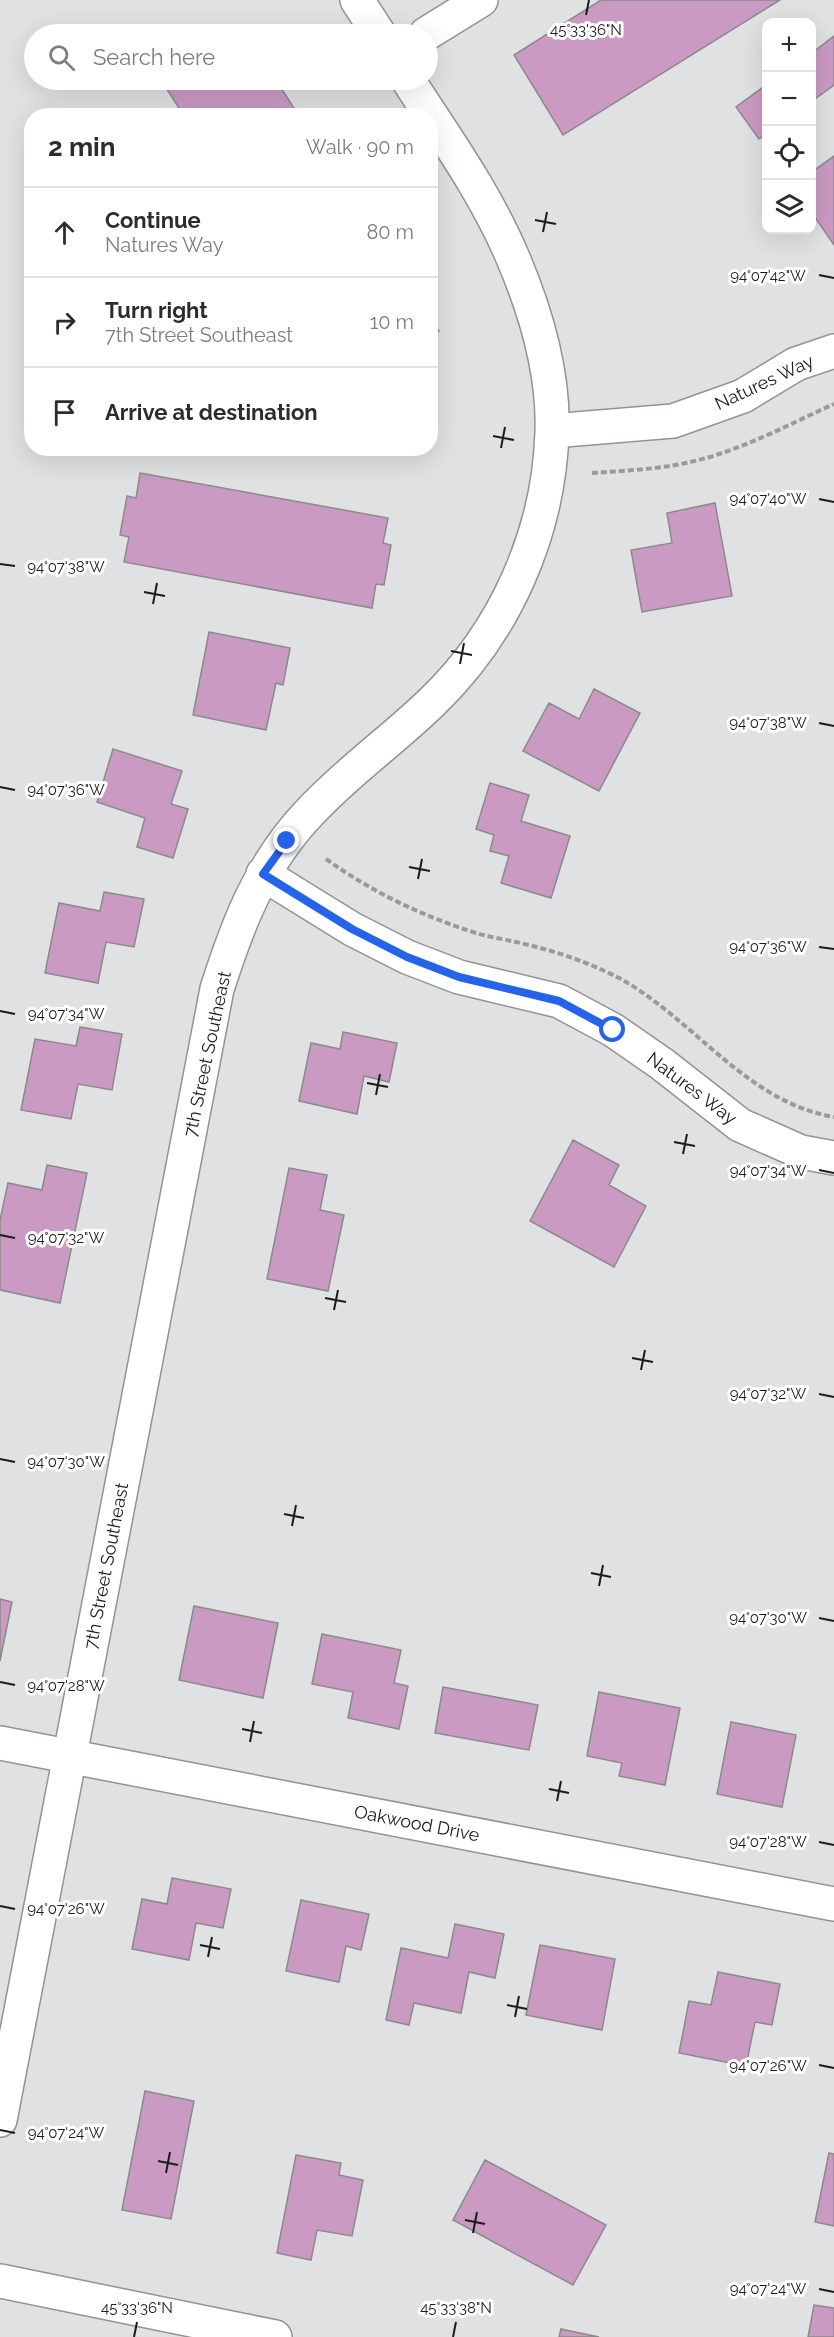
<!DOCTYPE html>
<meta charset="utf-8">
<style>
:root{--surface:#fff;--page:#f7f7f7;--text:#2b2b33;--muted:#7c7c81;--line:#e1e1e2}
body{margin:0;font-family:Raleway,sans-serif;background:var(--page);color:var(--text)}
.controls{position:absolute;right:18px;top:18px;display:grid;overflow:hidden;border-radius:12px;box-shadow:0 6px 24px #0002}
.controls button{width:54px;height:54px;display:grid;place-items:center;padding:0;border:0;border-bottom:2px solid var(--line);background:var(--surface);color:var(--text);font:30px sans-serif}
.stop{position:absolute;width:18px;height:18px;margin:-14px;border:4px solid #2563eb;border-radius:50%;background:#fff}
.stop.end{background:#2563eb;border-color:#fff;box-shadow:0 2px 6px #0008}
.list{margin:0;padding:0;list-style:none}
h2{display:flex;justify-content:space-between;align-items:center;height:78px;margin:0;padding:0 24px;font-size:26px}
h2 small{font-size:20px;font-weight:400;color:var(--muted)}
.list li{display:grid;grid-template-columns:39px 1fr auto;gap:18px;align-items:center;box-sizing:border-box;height:90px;padding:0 24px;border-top:2px solid var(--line)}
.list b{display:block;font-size:22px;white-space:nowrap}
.list p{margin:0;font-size:20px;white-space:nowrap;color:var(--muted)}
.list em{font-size:20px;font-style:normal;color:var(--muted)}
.icon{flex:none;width:33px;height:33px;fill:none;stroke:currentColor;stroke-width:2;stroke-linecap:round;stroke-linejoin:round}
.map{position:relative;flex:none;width:834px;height:2337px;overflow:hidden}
.search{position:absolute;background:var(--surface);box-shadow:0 6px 24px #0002;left:24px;top:24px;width:414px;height:66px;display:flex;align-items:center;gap:15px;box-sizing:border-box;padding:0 21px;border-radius:33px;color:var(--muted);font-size:22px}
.panel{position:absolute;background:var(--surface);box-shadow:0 6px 24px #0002;left:24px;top:108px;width:414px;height:348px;border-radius:24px}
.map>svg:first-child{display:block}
</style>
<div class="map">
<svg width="834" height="2337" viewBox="0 0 834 2337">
<rect width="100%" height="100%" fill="#e0e1e2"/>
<!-- building -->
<path fill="#ca9ac3" stroke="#8b8a8b" stroke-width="1.5" d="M601,0H780L563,135L514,55Z
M242,25L248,34H227Z
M834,36V85L812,101V53Z
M161,80H276L299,116H184Z
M766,85V134L759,139L736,107Z
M834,156V245L812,213V172Z
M430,318L439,331L430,336Z
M140,473L388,518L383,543L391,545L384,585L376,584L372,608L124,562L129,537L120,535L127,496L136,498Z
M715,503L732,596L642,612L631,550L672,543L667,513Z
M209,632L290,648L283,685L276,683L266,730L193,715Z
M594,689L640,713L599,791L523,751L549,703L579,719Z
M113,749L182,771L171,804L188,809L173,858L137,847L145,818L97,802Z
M490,783L529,795L521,821L570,836L551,898L501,883L509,856L490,851L494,835L476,829Z
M104,892L144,899L134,947L106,942L98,983L45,973L59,903L100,911Z
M80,1027L122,1034L112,1090L78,1084L71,1119L21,1110L35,1039L76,1046Z
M343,1032L397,1043L389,1082L364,1076L357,1114L299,1101L311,1043L340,1049Z
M573,1140L619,1165L609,1185L646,1206L614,1267L530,1221Z
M47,1165L87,1173L60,1303L0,1290V1220L8,1183L42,1190Z
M289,1168L327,1175L320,1210L344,1215L328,1291L267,1279Z
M0,1599L12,1602L0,1661Z
M194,1606L278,1623L263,1698L179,1680Z
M322,1634L401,1650L394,1683L408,1686L399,1729L348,1718L353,1692L312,1684Z
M443,1687L538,1705L529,1750L435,1733Z
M599,1692L680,1708L665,1785L619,1776L622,1763L587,1756Z
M731,1722L796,1735L782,1807L717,1794Z
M172,1878L231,1889L223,1928L196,1923L189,1960L132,1949L142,1899L167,1904Z
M301,1900L369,1914L361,1950L346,1946L339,1982L286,1971Z
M455,1924L504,1934L495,1978L469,1972L461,2013L414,2003L409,2025L386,2020L401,1948L448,1958Z
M540,1945L615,1959L602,2030L526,2015Z
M718,1972L780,1984L772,2025L755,2022L746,2066L679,2053L689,2001L711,2005Z
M145,2091L194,2101L171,2219L122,2210Z
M829,2153L834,2154V2226L815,2222Z
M296,2155L341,2163L339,2175L363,2180L352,2236L317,2230L311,2260L277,2253Z
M485,2160L606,2225L573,2285L453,2220Z
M814,2305L834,2308V2337H808Z
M561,2329L599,2337H559Z"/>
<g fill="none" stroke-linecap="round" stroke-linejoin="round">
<defs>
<path id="minor" d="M357,0L379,34
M426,34L481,0
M552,431L673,421L743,396L796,364L834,351
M263,874L352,929L407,957L459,977L559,1001L613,1030L662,1064L740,1125L801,1152L834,1158
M0,1743L834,1904
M0,2120L217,989C238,923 261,863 310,812C347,772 393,740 432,702C505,632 549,533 552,432C554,373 536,312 513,258C486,194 445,137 408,80
M0,2281L275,2337"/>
</defs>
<!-- minor casing -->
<use href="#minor" stroke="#939394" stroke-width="36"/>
<!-- path -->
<path stroke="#999a9a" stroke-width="4" stroke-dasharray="6 3" stroke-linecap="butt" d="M592,473C619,471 648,470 675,465C731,456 783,427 834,404
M326,859C372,892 422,916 476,933C489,937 503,939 516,942C552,950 586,961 619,978C694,1019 746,1102 834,1117"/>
<!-- minor -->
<use href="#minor" stroke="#fff" stroke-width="33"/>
</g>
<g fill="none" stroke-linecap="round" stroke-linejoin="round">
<!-- route -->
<path stroke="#2563eb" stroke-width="8" d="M287,841L263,874L352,929L407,957L459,977L559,1001L613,1030"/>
</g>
<!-- ticks -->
<path fill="none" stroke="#1a1b1b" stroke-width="2" d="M586,15L589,0M535,220L556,224M543,232L547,212M819,275L834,278M493,436L514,440M501,448L505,427M819,499L834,502M0,564L15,566M144,592L165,596M153,604L157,583M451,651L472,655M460,664L464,643M819,723L834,726M0,787L15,790M409,867L430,871M418,879L422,859M819,947L834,949M0,1011L15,1014M367,1083L388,1087M376,1095L380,1074M674,1142L695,1146M683,1154L687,1134M819,1170L834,1173M0,1235L15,1238M325,1298L346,1302M334,1310L338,1290M632,1358L653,1362M641,1370L645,1350M819,1394L834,1397M0,1459L15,1462M284,1514L304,1518M292,1526L296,1505M591,1573L611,1577M599,1586L603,1565M819,1618L834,1621M0,1682L15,1685M242,1729L262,1733M250,1742L254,1721M549,1789L569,1793M557,1801L561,1781M819,1842L834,1845M0,1906L15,1909M200,1945L220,1949M208,1957L212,1937M507,2005L527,2009M515,2017L519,1996M819,2065L834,2068M0,2130L15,2133M158,2161L178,2165M166,2173L170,2152M465,2220L485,2224M473,2233L477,2212M819,2289L834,2292M134,2337L137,2322M453,2337L456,2322"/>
<g text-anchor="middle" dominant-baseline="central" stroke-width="6" stroke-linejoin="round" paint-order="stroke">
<!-- street labels -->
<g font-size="18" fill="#1a1b1b" stroke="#fff">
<text transform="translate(764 382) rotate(-25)">Natures Way</text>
<text transform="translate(207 1054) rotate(-78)">7th Street Southeast</text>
<text transform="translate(692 1088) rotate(37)">Natures Way</text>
<text transform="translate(106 1566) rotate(-79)">7th Street Southeast</text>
<text transform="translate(417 1823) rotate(11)">Oakwood Drive</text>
</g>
</g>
<g font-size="15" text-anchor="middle" fill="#1a1b1b" stroke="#fff" stroke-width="6" stroke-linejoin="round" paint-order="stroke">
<text x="586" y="35">45°33'36"N</text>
<text x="768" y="281">94°07'42"W</text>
<text x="768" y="504">94°07'40"W</text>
<text x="66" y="572">94°07'38"W</text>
<text x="768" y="728">94°07'38"W</text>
<text x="66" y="795">94°07'36"W</text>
<text x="768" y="952">94°07'36"W</text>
<text x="66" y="1019">94°07'34"W</text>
<text x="768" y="1176">94°07'34"W</text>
<text x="66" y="1243">94°07'32"W</text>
<text x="768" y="1399">94°07'32"W</text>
<text x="66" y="1467">94°07'30"W</text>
<text x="768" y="1623">94°07'30"W</text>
<text x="66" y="1691">94°07'28"W</text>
<text x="768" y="1847">94°07'28"W</text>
<text x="66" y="1914">94°07'26"W</text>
<text x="768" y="2071">94°07'26"W</text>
<text x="66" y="2138">94°07'24"W</text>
<text x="768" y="2294">94°07'24"W</text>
<text x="137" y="2313">45°33'36"N</text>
<text x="456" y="2313">45°33'38"N</text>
</g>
</svg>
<div class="controls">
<button>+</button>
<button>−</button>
<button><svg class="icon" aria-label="locate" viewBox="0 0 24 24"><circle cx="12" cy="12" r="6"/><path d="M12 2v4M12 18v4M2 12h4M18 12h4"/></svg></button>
<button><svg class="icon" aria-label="layers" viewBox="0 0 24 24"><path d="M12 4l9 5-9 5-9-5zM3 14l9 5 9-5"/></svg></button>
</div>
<div class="stop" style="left:613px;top:1030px"></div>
<div class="stop end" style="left:287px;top:841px"></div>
<div class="search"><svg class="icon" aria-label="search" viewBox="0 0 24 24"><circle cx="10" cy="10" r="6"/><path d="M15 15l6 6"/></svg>Search here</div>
<section class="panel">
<h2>2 min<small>Walk · 90 m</small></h2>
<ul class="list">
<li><svg class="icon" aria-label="ahead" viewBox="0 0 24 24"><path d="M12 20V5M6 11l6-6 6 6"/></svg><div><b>Continue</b><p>Natures Way</p></div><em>80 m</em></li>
<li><svg class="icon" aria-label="right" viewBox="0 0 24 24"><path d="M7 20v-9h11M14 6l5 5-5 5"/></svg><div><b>Turn right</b><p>7th Street Southeast</p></div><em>10 m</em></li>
<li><svg class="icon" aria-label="arrive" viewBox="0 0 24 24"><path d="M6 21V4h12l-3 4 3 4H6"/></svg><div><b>Arrive at destination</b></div></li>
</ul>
</section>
</div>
